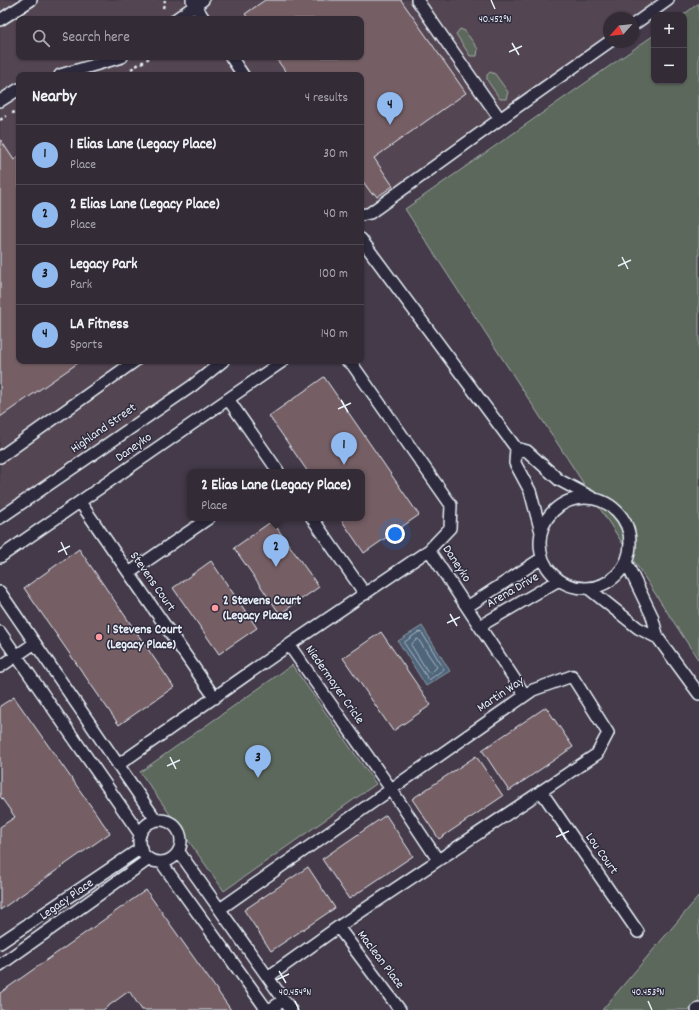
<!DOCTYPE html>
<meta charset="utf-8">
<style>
:root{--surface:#332c37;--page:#3b343f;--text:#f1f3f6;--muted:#a9a7ad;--line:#4e4852;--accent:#90b9f0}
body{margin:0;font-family:Dekko,sans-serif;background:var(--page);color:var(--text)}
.controls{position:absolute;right:12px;top:12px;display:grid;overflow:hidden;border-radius:8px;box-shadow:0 1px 3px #0004}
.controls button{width:36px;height:36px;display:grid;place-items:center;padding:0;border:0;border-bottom:1px solid var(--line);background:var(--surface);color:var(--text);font:20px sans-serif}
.compass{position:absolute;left:603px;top:12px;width:36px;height:36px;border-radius:50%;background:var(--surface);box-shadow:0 1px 3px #0004;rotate:243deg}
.you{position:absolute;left:395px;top:534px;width:14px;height:14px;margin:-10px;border:3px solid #fff;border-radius:50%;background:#1a73e8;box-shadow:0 0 0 6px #1a73e833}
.badge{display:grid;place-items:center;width:26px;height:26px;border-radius:50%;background:var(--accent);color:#111;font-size:13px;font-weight:700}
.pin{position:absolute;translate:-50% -33px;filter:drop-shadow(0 1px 2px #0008)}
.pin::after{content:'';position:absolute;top:21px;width:14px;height:12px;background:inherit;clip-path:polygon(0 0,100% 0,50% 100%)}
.popup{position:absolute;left:187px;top:469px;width:178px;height:52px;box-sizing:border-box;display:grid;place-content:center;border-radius:8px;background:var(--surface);filter:drop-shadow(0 1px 3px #0005);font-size:13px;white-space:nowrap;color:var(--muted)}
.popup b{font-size:15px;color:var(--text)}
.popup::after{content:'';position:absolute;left:50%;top:100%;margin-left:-8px;border:8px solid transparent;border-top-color:var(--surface)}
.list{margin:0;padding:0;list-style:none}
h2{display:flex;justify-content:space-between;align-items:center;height:52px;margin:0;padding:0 16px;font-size:17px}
h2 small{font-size:13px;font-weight:400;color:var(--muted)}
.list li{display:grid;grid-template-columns:26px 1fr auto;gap:12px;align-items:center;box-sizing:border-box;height:60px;padding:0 16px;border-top:1px solid var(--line)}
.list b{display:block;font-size:15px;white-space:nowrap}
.list p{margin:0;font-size:13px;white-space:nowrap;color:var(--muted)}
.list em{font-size:13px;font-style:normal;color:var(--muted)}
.icon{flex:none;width:22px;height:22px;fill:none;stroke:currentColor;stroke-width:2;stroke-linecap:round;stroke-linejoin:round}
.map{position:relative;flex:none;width:699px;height:1010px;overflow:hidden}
.search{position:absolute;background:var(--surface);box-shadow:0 1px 3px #0004;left:16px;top:16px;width:348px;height:44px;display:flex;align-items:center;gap:10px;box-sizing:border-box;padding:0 14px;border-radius:8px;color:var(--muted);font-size:15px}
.panel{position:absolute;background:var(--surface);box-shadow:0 1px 3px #0004;left:16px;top:72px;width:348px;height:292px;border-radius:8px}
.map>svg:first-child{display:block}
</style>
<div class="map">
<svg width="699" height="1010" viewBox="0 0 699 1010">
<rect width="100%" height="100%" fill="#443a49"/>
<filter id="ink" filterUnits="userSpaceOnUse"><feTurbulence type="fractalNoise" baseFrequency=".025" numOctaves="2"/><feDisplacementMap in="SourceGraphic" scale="8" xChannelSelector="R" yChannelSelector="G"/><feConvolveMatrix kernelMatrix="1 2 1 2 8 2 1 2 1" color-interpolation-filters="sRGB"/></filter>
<g filter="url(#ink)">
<!-- built -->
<path fill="#534551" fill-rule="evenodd" d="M0,0H668L633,25V18H609V42L361,215V75H19V361H223L0,518ZM19,19H361V57H19Z"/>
<!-- green -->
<path fill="#5d685c" stroke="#a2acaa" d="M699,3V661L405,209L654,35V81H684V15H683Z
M460,29L465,31L478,49L477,56H470L456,34Z
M490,72L495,74L508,92L506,99H500L487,80V75Z
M292,665L376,784L224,891L140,772Z
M699,896V1010H602Z"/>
<!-- water -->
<path fill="#4f657a" stroke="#8c9dac" d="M422,626L450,671L426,686L398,641Z"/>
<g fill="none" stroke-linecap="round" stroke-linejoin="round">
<!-- shore -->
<path stroke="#abb9c6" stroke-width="1" d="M419,632L422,633L444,669L429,680L404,643Z
M418,639L437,667L431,673L428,672L411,645Z"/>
</g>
<!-- building -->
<path fill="#755e65" stroke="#e8f1f8" d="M265,0H401L466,93L374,158L393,186L377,197L374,193L372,194L361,179V75H288L275,57H361V19H249L245,14Z
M0,139L14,160L19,156V361H81L0,417Z
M324,377L419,515L364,553L340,518H362V472H308L269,416Z
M272,521L319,587L280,614L234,548Z
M79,549L174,687L119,725L24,588Z
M211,561L257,628L219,654L173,588Z
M381,632L431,705L393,731L343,658Z
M14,697L110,833L0,910V827L15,817L0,796V706Z
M546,707L573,747L509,791L482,750Z
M476,756L503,796L439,839L412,799Z
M386,815L413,856L349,899L322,859Z
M308,867L335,908L271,951L244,910Z
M146,890L231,1010H142L129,991L103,1010H0V993Z"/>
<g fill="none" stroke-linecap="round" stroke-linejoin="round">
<defs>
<path id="service" d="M192,0L204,19
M176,19L203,0
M0,20L31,0
M633,25L668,0
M231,57L243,75
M60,75L122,57
M0,101L19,89
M500,119L609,42
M361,215L370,213L500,119L417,0
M361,239L516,448
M347,361L352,364L451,505L450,528L429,550L525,695
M228,399L278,471L276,472
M0,457L135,361
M540 543a45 45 0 1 1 90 0a45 45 0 1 1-90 0Z
M80,502L215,698
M0,518L192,386L223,361
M312,518L365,594
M541,532L530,491L515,463L516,448L527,451L559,480L591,497
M429,550L289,645L391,789L438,860
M0,557L283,361
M626,562L652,616L658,638L699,694
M129,573L209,518
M588,588L638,628L658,638
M0,592L156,820
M467,607L542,558
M480,626L559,580
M0,632L140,834
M0,667L35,643
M118,765L289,645
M541,791L638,932
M139 841a21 21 0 1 1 42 0a21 21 0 1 1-42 0Z
M179,852L291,1010
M161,862L267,1010
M220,909L533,690L572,676L608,733L597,754L338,927L268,977
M338,927L400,1010
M0,943L141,848
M0,965L149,859
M269,1010L284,1000
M697,1010L699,1009"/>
</defs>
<!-- service casing -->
<use href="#service" stroke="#e8f1f8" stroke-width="14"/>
<!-- path -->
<path stroke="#e8f1f8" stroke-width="2.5" stroke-dasharray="3 3" stroke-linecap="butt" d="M163,8L165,0
M131,69L151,57
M12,113L19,111
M0,120L6,116"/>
<!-- service -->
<use href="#service" stroke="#2f2a3d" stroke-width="11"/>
</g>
</g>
<!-- ticks -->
<path fill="none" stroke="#e8f1f8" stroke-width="1.5" d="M491,0L495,9M512,43L519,55M509,52L522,46M622,257L628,269M618,266L631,260M341,400L348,412M338,409L351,403M61,542L67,555M58,552L70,546M450,614L457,626M447,623L460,617M170,757L176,769M167,766L180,760M559,828L566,840M556,837L569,831M279,971L286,983M276,980L289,974M295,1001L299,1010M648,1001L652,1010"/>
<!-- markers -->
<g fill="#ff9aa2" stroke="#2f2a3d" stroke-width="1.5">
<circle cx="215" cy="608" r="4"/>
<circle cx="99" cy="637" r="4"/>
</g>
<g text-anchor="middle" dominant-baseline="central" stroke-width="3" stroke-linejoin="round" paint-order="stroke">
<!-- street labels -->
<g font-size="13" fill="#e8f1f8" stroke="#2f2a3d">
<text transform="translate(104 429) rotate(-35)">Highland Street</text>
<text transform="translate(134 448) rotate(-35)">Daneyko</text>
<text transform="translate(456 564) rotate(57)">Daneyko</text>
<text transform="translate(152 582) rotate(55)">Stevens Court</text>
<text transform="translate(513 591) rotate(-30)">Arena Drive</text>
<text transform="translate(334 685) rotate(55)">Niedermayer Cricle</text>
<text transform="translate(501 695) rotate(-34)">Martin Way</text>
<text transform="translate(601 854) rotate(55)">Lou Court</text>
<text transform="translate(67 900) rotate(-35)">Legacy Place</text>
<text transform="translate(380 960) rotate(53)">Maclean Place</text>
</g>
<!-- poi labels -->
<g font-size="13" font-weight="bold" fill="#e8f1f8" stroke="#2f2a3d" text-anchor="start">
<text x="223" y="601">2 Stevens Court<tspan x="223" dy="15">(Legacy Place)</tspan></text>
<text x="107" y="630">1 Stevens Court<tspan x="107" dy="15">(Legacy Place)</tspan></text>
</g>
</g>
<g font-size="10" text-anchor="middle" fill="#e8f1f8" stroke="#2f2a3d" stroke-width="3" stroke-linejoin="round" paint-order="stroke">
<text x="495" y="22">40.452°N</text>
<text x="295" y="995">40.454°N</text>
<text x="648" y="995">40.453°N</text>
</g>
</svg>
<div class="controls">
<button>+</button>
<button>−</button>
</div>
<svg class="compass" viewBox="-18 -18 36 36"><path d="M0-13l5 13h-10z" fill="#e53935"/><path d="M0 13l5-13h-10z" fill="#a9a7ad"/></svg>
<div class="you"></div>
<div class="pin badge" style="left:344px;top:465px">1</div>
<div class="pin badge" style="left:276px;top:567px">2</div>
<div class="popup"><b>2 Elias Lane (Legacy Place)</b>Place</div>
<div class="pin badge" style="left:258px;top:778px">3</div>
<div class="pin badge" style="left:390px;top:125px">4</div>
<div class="search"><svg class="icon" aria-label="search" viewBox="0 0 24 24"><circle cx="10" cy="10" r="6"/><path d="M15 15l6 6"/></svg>Search here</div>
<section class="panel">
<h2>Nearby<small>4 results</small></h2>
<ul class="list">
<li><span class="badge">1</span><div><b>1 Elias Lane (Legacy Place)</b><p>Place</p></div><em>30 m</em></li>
<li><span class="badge">2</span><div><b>2 Elias Lane (Legacy Place)</b><p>Place</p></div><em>40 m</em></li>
<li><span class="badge">3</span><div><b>Legacy Park</b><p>Park</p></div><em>100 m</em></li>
<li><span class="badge">4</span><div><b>LA Fitness</b><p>Sports</p></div><em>140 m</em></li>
</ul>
</section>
</div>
